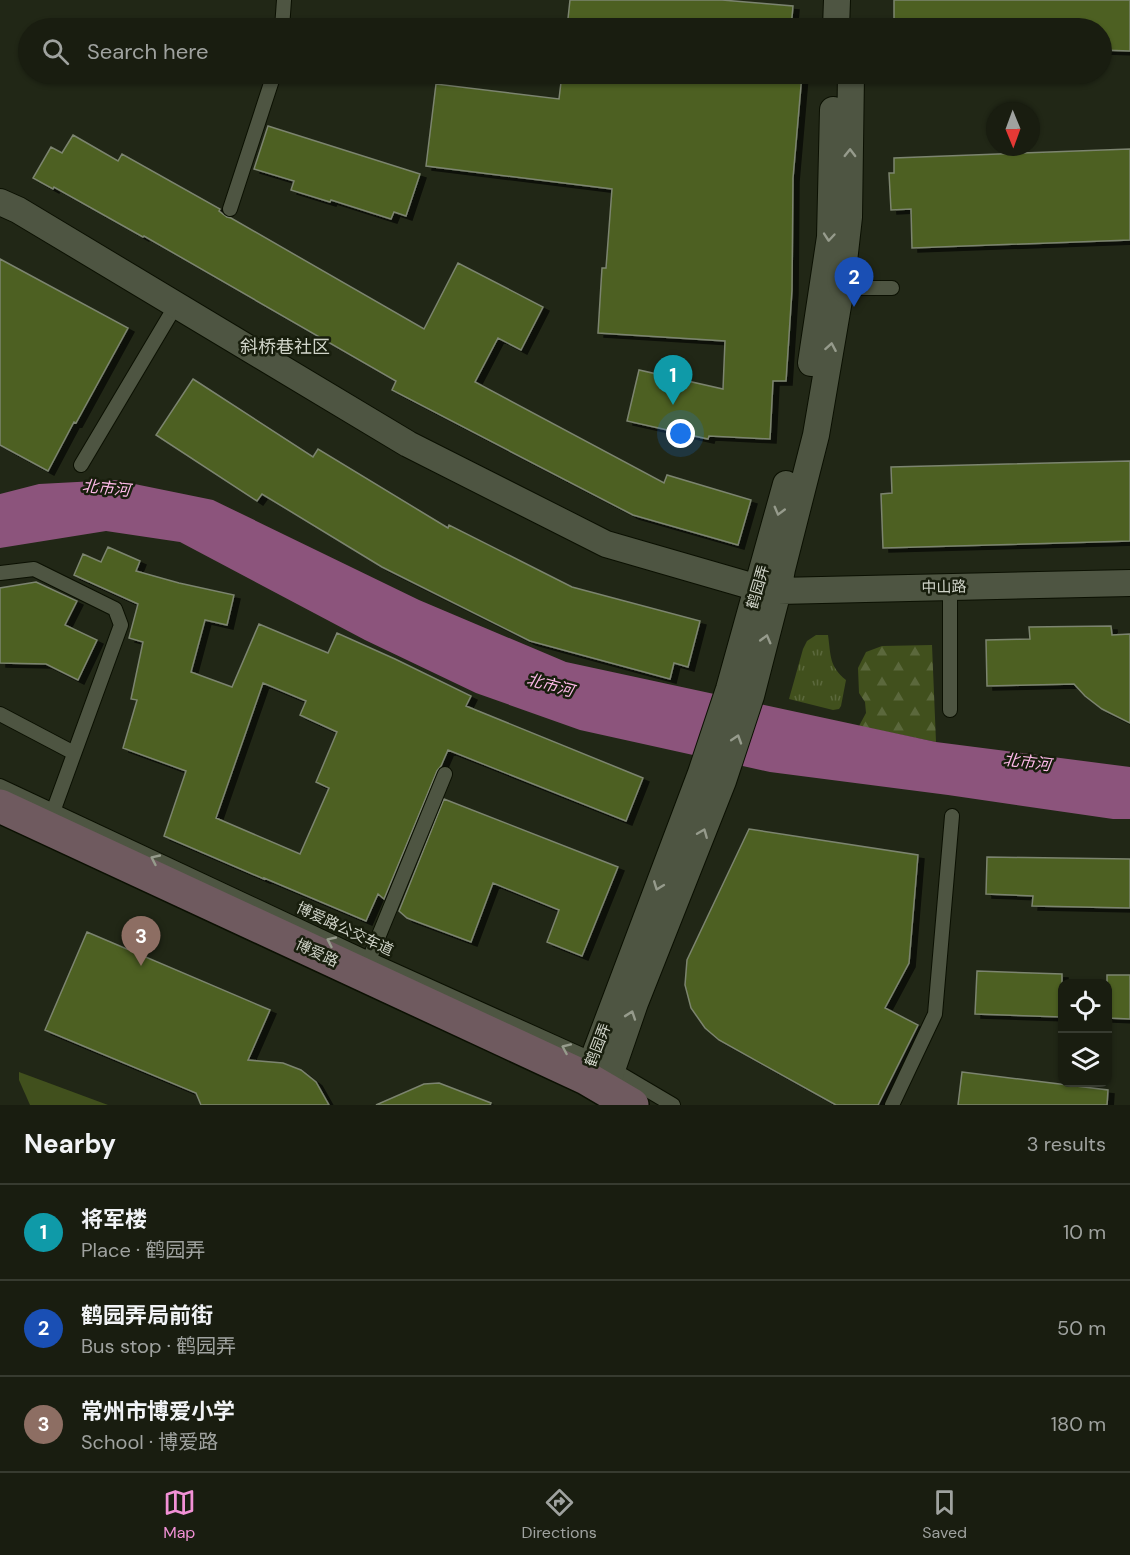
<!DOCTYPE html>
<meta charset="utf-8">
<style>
:root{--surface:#191d10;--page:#262a1e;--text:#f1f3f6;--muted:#9fa29f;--line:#373b30;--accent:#f291d6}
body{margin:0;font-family:"DM Sans","Noto Sans SC",sans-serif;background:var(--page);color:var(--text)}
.controls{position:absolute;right:18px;bottom:18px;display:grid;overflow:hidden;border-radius:12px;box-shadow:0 2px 4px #0004}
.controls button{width:54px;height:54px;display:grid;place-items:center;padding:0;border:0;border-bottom:2px solid var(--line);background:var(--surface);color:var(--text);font:30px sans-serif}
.compass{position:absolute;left:986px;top:102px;width:54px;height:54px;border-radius:50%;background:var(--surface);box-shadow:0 2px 4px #0004;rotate:179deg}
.you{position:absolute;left:681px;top:434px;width:21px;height:21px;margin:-15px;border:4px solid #fff;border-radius:50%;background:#1a73e8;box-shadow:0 0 0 9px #1a73e833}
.badge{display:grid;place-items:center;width:39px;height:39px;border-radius:50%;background:var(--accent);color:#fff;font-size:20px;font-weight:700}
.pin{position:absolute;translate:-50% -50px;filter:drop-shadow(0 2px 3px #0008)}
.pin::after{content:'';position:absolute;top:32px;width:21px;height:18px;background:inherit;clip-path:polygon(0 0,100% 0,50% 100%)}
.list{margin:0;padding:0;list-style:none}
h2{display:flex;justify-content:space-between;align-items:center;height:78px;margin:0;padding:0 24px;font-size:26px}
h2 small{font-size:20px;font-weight:400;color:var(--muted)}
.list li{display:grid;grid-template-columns:39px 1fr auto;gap:18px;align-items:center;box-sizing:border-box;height:96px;padding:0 24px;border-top:2px solid var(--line)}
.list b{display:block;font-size:22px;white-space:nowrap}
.list p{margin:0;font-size:20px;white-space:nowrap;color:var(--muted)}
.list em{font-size:20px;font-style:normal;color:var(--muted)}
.icon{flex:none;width:33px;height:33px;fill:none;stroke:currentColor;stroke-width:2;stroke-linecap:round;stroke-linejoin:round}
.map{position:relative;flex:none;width:1130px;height:1105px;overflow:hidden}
.search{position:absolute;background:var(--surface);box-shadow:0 2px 4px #0004;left:18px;right:18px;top:18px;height:66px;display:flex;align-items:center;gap:15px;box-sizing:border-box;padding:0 21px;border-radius:33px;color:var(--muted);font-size:22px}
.sheet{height:366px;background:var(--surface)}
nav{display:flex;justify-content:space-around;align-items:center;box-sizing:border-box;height:84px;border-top:2px solid var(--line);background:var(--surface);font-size:16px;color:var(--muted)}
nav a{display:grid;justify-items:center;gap:3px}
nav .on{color:var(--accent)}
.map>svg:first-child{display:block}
</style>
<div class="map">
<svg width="1130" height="1105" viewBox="0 0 1130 1105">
<defs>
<pattern id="grass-tufts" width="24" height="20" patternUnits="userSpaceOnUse" patternTransform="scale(1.5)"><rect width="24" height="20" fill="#41501d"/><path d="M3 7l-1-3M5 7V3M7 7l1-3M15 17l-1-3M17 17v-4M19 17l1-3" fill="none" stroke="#5b683c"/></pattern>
<pattern id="forest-firs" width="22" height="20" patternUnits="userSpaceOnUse" patternTransform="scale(1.5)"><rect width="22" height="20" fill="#41501d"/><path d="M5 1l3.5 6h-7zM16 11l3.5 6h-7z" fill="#5b683c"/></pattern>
<filter id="shadow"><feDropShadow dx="6" dy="4" stdDeviation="0" flood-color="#0009"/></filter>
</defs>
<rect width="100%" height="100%" fill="#212716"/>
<!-- grass -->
<path fill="url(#grass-tufts)" d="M816,635H828C831,656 829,666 846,680L841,706L839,709L833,710L789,699L803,649L807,641Z"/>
<!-- forest -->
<path fill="url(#forest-firs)" d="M932,645L936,742L859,726L866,713L865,702L859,693L858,668L866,652L882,646Z"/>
<!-- park -->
<path fill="#41501d" d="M19,1072L108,1105H30L19,1080Z"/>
<!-- water -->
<path fill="#8c547c" d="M115,480L213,500L419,600L566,662L936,742L1130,767V819H1113L948,795L770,772L580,730L476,693L365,640L180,542L106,531L0,548V494L39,484Z"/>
<!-- building -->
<path fill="#4d6120" stroke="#7c846f" stroke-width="1.5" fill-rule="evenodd" filter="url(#shadow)" d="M570,0H722L793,6L791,28H567Z
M894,0H1130V51L1101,50V28H894Z
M562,74H802L793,178L792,290L786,381H773L770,439L709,436L708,439L627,421L639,370L723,389L725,341L598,333L602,268H606L612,189L426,166L436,84L559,99Z
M268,126L420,174L406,216L394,212L391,219L331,200L330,202L291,190L294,181L254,169Z
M73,135L118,161L122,154L220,209L219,211L227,217L231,218L424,329L458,263L543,307L521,350L498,338L475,382L664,483L667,475L751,500L738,545L633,515L392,390L396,381L144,236L143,237L54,187L53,189L33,178L51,147L62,153Z
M1130,149V240L912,248L911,209L891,210L889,173H894V158Z
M0,259L128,328L76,423L74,422L48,471L0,445Z
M193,379L313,457L318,449L448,528L449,525L572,587L700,621L688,667L674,663L670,679L530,641L382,567L262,494L257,501L156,435Z
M1130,461V541L883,548L881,494L892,493L891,467Z
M108,547L140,561L136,571L179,583L234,595L227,625L205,620L191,672L232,687L259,624L328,653L337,633L395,659L471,696L466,706L643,778L626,821L448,750L441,766L437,771L384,899L378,894L366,921L264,878V879L164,836L186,771L123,748L137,700L131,699L143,642L129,638L138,604L74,575L83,554L101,562ZM263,683L306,701L300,715L337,732L316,782L329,788L300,854L216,818Z
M36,582L77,601L65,625L97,640L78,680L46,664L0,663V588Z
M1111,626L1112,635L1130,634V723L1102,709L1085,696L1074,684L987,686L986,640L1030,639L1029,627Z
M444,799L618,867L582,956L547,942L559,910L493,883L471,942L407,918L399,911Z
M749,829L918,855L909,963L885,1008L918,1025L878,1105H836L719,1040L705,1028L691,1008L685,985L687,960Z
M987,857L1130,859V908L1032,906L1033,896L986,894Z
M87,932L270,1010L248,1060L283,1063L301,1070L316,1082L329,1105H201L196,1093L45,1030Z
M977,971L1062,974V1017L975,1014Z
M1107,975H1130V1019L1107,1018Z
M962,1072L1108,1090L1107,1105H958Z
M439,1083L491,1103L490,1105H376L424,1084Z"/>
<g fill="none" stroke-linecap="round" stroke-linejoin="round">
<defs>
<path id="service" d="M282,28L284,0
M1033,74H1053
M230,209L274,74
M841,288H892
M81,465L176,305
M0,573L34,569L115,609L121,625L50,820
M950,586V710
M0,714L74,753
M0,786L369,959L593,1060L612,1069L673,1105
M366,967L445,774
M892,1105L935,1014L952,816"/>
<path id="minor" d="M836,28L837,0
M0,202L18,210L408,444L606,544L758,588L778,591L1130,583
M811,363L830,237L833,110
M586,1078L701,773L729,689L786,484
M605,1090L635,1003L723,781L751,696L778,591L782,569L816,435L841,288L849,217L851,74"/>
<path id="secondary" d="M0,806L586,1078L632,1105"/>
</defs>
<!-- service casing -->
<use href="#service" stroke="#0b1002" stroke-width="16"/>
<!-- minor casing -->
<use href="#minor" stroke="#0b1002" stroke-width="28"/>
<!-- secondary casing -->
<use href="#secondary" stroke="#0b1002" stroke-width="36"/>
<!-- service -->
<use href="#service" stroke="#4e5542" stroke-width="14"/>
<!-- minor -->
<use href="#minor" stroke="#4e5542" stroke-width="26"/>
<!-- secondary -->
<use href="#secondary" stroke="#6f5a5f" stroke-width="33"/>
</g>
<!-- one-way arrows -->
<defs><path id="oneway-chevron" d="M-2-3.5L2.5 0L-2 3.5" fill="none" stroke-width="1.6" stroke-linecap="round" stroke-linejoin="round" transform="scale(1.5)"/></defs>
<g stroke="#969b8c">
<use href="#oneway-chevron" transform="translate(850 153) rotate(-89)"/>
<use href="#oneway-chevron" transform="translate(829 237) rotate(95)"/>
<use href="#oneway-chevron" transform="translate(831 347) rotate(-80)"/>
<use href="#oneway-chevron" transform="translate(779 511) rotate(105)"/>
<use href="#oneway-chevron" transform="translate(766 639) rotate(-75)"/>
<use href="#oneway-chevron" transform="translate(737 739) rotate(-72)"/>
<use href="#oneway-chevron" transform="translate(703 833) rotate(-68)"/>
<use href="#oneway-chevron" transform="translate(155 859) rotate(-155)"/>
<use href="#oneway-chevron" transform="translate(658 886) rotate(111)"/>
<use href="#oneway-chevron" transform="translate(331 941) rotate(-155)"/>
<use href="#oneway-chevron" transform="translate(631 1015) rotate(-71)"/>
<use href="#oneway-chevron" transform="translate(566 1048) rotate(-156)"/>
</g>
<g text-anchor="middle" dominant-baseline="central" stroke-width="5" stroke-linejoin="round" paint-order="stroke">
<!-- street labels -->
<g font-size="15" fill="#d0d4c9" stroke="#181e0d">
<text transform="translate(758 587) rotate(-74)">鹤园弄</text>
<text transform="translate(944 587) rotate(-1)">中山路</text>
<text transform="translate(345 929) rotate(25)">博爱路公交车道</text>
<text transform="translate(317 953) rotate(25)">博爱路</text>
<text transform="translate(598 1045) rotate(-69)">鹤园弄</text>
</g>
<!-- water labels -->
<g font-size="16" font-style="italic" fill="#fdb9e8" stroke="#181e0d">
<text transform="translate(106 488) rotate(6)">北市河</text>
<text transform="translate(550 685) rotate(15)">北市河</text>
<text transform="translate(1027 762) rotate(7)">北市河</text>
</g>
<!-- quarter labels -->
<g font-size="18" fill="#d0d4c9" stroke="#181e0d">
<text x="285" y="347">斜桥巷社区</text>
</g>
</g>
</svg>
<div class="controls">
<button><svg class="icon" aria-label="locate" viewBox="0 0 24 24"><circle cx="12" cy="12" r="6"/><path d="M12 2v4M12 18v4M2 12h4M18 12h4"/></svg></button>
<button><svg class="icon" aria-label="layers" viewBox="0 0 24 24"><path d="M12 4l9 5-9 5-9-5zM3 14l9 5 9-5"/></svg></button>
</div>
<svg class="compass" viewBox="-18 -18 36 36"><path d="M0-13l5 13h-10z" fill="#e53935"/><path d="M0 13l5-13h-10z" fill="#9fa29f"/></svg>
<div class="you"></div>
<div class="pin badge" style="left:673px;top:405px;background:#0f9aa8">1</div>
<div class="pin badge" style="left:854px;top:307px;background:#1a4fb4">2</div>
<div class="pin badge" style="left:141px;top:966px;background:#8d6e63">3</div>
<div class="search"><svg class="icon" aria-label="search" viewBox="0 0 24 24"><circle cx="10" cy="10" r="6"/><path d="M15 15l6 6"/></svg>Search here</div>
</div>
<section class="sheet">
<h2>Nearby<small>3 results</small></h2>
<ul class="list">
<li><span class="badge" style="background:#0f9aa8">1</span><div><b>将军楼</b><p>Place · 鹤园弄</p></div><em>10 m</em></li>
<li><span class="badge" style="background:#1a4fb4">2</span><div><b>鹤园弄局前街</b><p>Bus stop · 鹤园弄</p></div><em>50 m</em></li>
<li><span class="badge" style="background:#8d6e63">3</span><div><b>常州市博爱小学</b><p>School · 博爱路</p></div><em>180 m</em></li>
</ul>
</section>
<nav>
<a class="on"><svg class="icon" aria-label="map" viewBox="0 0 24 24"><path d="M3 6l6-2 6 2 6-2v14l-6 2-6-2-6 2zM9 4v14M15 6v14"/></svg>Map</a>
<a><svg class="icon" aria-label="directions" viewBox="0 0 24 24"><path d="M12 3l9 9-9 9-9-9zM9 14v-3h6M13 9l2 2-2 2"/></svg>Directions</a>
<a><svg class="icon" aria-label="saved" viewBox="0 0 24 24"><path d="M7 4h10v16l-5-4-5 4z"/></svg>Saved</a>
</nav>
